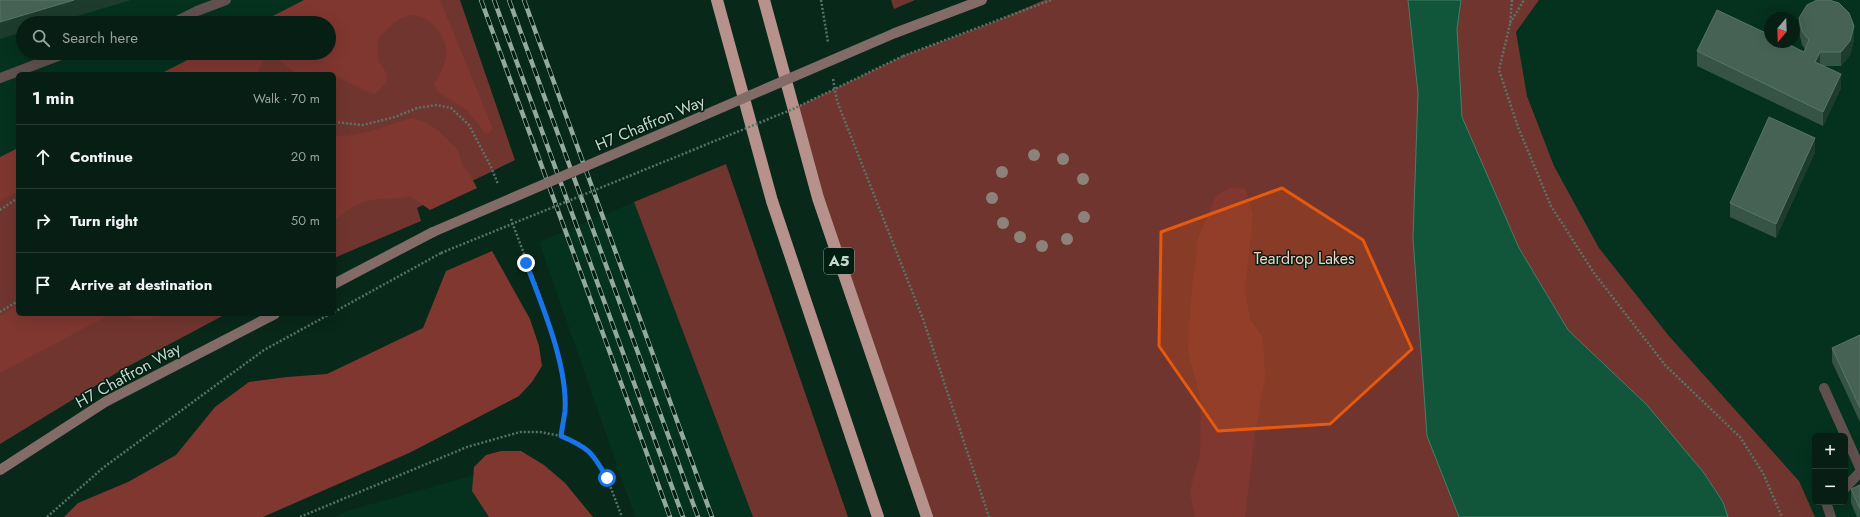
<!DOCTYPE html>
<meta charset="utf-8">
<style>
:root{--surface:#061e14;--page:#0f271d;--text:#f1f3f6;--muted:#98a2a0;--line:#273c34}
body{margin:0;font-family:Jost,sans-serif;background:var(--page);color:var(--text)}
.controls{position:absolute;right:12px;bottom:12px;display:grid;overflow:hidden;border-radius:6px;box-shadow:0 4px 16px #0002}
.controls button{width:36px;height:36px;display:grid;place-items:center;padding:0;border:0;border-bottom:1px solid var(--line);background:var(--surface);color:var(--text);font:20px sans-serif}
.compass{position:absolute;left:1764px;top:12px;width:36px;height:36px;border-radius:50%;background:var(--surface);box-shadow:0 4px 16px #0002;rotate:199deg}
.stop{position:absolute;width:12px;height:12px;margin:-9px;border:3px solid #1a73e8;border-radius:50%;background:#fff}
.stop.end{background:#1a73e8;border-color:#fff;box-shadow:0 1px 4px #0008}
.list{margin:0;padding:0;list-style:none}
h2{display:flex;justify-content:space-between;align-items:center;height:52px;margin:0;padding:0 16px;font-size:17px}
h2 small{font-size:13px;font-weight:400;color:var(--muted)}
.list li{display:grid;grid-template-columns:26px 1fr auto;gap:12px;align-items:center;box-sizing:border-box;height:64px;padding:0 16px;border-top:1px solid var(--line)}
.list b{display:block;font-size:15px;white-space:nowrap}
.list em{font-size:13px;font-style:normal;color:var(--muted)}
.icon{flex:none;width:22px;height:22px;fill:none;stroke:currentColor;stroke-width:2;stroke-linecap:round;stroke-linejoin:round}
.map{position:relative;flex:none;width:1860px;height:517px;overflow:hidden}
.search{position:absolute;background:var(--surface);box-shadow:0 4px 16px #0002;left:16px;top:16px;width:320px;height:44px;display:flex;align-items:center;gap:10px;box-sizing:border-box;padding:0 14px;border-radius:22px;color:var(--muted);font-size:15px}
.panel{position:absolute;background:var(--surface);box-shadow:0 4px 16px #0002;left:16px;top:72px;width:320px;height:244px;border-radius:6px}
.map>svg:first-child{display:block}
</style>
<div class="map">
<svg width="1860" height="517" viewBox="0 0 1860 517">
<rect width="100%" height="100%" fill="#08281a"/>
<!-- built -->
<path fill="#05311f" fill-rule="evenodd" d="M0,0H305L261,23H23V53H203L163,74H18V149L0,159Z
M1524,0H1860V517H1815L1799,481L1669,336L1599,248L1554,166L1527,96L1510,24ZM1770,18H1794V42H1770ZM1815,436H1845V502H1815Z
M634,202L753,517H635L539,242Z
M484,472L516,517H335L347,511Z"/>
<!-- green -->
<path fill="#71352f" d="M308,0H460L515,160L417,208L421,221L334,258V74H173L212,53H329V23Z
M891,0H915L894,9Z
M1044,0H1539L1516,32L1527,96L1554,166L1599,248L1669,336L1799,481L1815,517H927L793,109L903,56L994,22Z
M18,159V314H226L123,369L0,444V169Z
M726,164L848,517H753L634,202Z"/>
<!-- forest -->
<path fill="#7f3730" d="M304,0H440L493,129L489,133H485L467,110L438,92L434,85C439,76 444,67 446,57C449,37 428,11 407,16C397,18 386,31 378,38V61C390,75 391,83 374,94C359,89 348,81 334,76V74C324,74 301,77 293,71C285,66 279,59 270,54L264,57L257,74H160L201,53H329V23H259Z
M413,118L427,123L439,131L458,150L462,165L469,173L477,188L430,210L410,196C396,200 374,197 360,203C351,206 343,215 334,220V137C342,134 350,137 359,134C377,130 395,122 413,118Z
M18,148V191L0,201V157Z
M1231,187L1245,189L1253,214L1245,290L1250,319L1263,338L1265,378L1255,433L1245,517H1195L1190,491L1200,454L1201,400L1188,352L1192,286L1199,236L1216,196Z
M492,251L530,319L539,346L542,366L532,382L519,396L409,453L263,517H64L78,503L128,482L176,455L215,407L249,382L287,377L327,374L423,328L446,271Z
M18,304V314H111L0,373V316Z
M124,314H170C157,317 135,324 124,314Z
M501,451H521L544,465L565,483L593,517H489L472,491L474,467L486,455Z"/>
<!-- water -->
<path fill="#11563b" stroke="#477d67" d="M1408,0H1461L1457,29L1462,117L1519,248L1568,330L1647,405L1704,473L1723,502L1728,517H1459L1427,436L1413,238L1418,93Z"/>
<g fill="none" stroke-linecap="round" stroke-linejoin="round">
<!-- path -->
<path stroke="#597366" stroke-width="2.5" stroke-dasharray="2 2" stroke-linecap="butt" d="M821,0L828,42
M1512,0L1510,24L1499,70L1518,127L1551,206L1594,273L1665,365L1740,437L1763,473L1782,517
M1510,23L1524,0
M903,56L1051,0
M833,79L837,101L923,319L989,517
M334,122L363,125L395,117L417,108L436,105L451,108L469,125L491,167L498,184
M0,210L18,198
M511,219C533,280 563,343 565,409C565,417 563,427 561,436
M0,312L18,301
M334,312L441,253
M47,517L104,467L264,350L330,314
M300,517L467,447L520,432H540L561,436L578,443L593,454L607,478L622,517"/>
<!-- lane -->
<path stroke="#60514f" stroke-width="10" d="M173,23L197,11L226,0
M0,78L66,53
M1824,388L1860,468
M1845,488L1860,472
M1826,502L1831,517"/>
<!-- secondary -->
<path stroke="#836b68" stroke-width="10" d="M895,33L982,0
M334,284L433,232
M0,470L105,402L275,314"/>
<!-- highway -->
<path stroke="#b7928c" stroke-width="12" d="M717,0L772,201L878,517
M764,0L818,198L927,517"/>
<defs>
<path id="rail" d="M481,0L670,517
M494,0L683,517
M509,0L698,517
M524,0L712,517"/>
</defs>
<!-- rail casing -->
<use href="#rail" stroke="#94a99e" stroke-width="4.5"/>
<!-- rail -->
<use href="#rail" stroke="#001f11" stroke-width="3" stroke-dasharray="9" stroke-linecap="butt"/>
<!-- path-bridge -->
<path stroke="#597366" stroke-width="2.5" stroke-dasharray="2 2" stroke-linecap="butt" d="M441,253L793,109L903,56"/>
<!-- secondary-bridge -->
<path stroke="#836b68" stroke-width="10" d="M433,232L895,33"/>
</g>
<!-- trees -->
<g fill="#8d8278">
<circle cx="1034" cy="155" r="6"/>
<circle cx="1063" cy="159" r="6"/>
<circle cx="1002" cy="172" r="6"/>
<circle cx="1083" cy="179" r="6"/>
<circle cx="992" cy="198" r="6"/>
<circle cx="1084" cy="217" r="6"/>
<circle cx="1003" cy="223" r="6"/>
<circle cx="1020" cy="237" r="6"/>
<circle cx="1067" cy="239" r="6"/>
<circle cx="1042" cy="246" r="6"/>
</g>
<!-- wall -->
<path fill="#365445" d="M1799,18L1854,40L1850,55L1841,66H1824L1841,88L1823,126L1697,66V51L1804,52L1805,49L1802,45L1799,32Z
M1815,152L1776,238L1730,217V203Z
M1860,335V422L1832,362V348Z
M1860,485V517H1857L1851,503V489Z"/>
<!-- shaded-wall -->
<path fill="#1d3c2e" d="M74,0H131L54,23H23V32L0,39V22Z
M1854,26V40L1850,55L1841,66V52Z
M1820,52V66L1815,62Z
M1841,74V88L1823,126V112Z
M1815,138V152L1776,238V224Z"/>
<!-- building -->
<path fill="#456254" stroke="#5a7567" d="M0,0H74L0,22Z
M1817,0H1829L1839,3L1849,13L1854,26L1850,41L1841,52H1820L1815,62L1841,74L1823,112L1697,51L1717,10L1770,35V42H1784L1804,52L1809,40L1802,31L1799,18L1807,5Z
M1769,117L1815,138L1776,224L1730,203Z
M1860,335V408L1832,348Z
M1860,485V509L1851,489Z"/>
<g fill="none" stroke-linecap="round" stroke-linejoin="round">
<!-- route -->
<path stroke="#1a73e8" stroke-width="5" d="M526,263C542,305 568,366 565,411C564,419 562,428 561,436C589,448 592,452 607,478"/>
</g>
<!-- marked area -->
<path fill="#e8590c" fill-opacity="0.2" stroke="#e8590c" stroke-width="3" stroke-linejoin="round" d="M1282,188L1363,240L1412,349L1330,424L1218,431L1159,346L1161,232Z"/>
<g text-anchor="middle" dominant-baseline="central" stroke-width="3" stroke-linejoin="round" paint-order="stroke">
<!-- shield labels -->
<rect fill="#001f11" stroke="#8ba095" stroke-width="1" x="824" y="248" width="30" height="26" rx="3"/>
<g font-size="15" font-weight="bold" fill="#c6d8ce">
<text x="839" y="261">A5</text>
</g>
<!-- street labels -->
<g font-size="16" fill="#c6d8ce" stroke="#001f11">
<text transform="translate(650 123) rotate(-23)">H7 Chaffron Way</text>
<text transform="translate(128 375) rotate(-29)">H7 Chaffron Way</text>
</g>
<!-- park labels -->
<g font-size="16" fill="#f9ccc5" stroke="#001f11">
<text x="1304" y="258">Teardrop Lakes</text>
</g>
</g>
</svg>
<div class="controls">
<button>+</button>
<button>−</button>
</div>
<svg class="compass" viewBox="-18 -18 36 36"><path d="M0-13l5 13h-10z" fill="#e53935"/><path d="M0 13l5-13h-10z" fill="#98a2a0"/></svg>
<div class="stop" style="left:607px;top:478px"></div>
<div class="stop end" style="left:526px;top:263px"></div>
<div class="search"><svg class="icon" aria-label="search" viewBox="0 0 24 24"><circle cx="10" cy="10" r="6"/><path d="M15 15l6 6"/></svg>Search here</div>
<section class="panel">
<h2>1 min<small>Walk · 70 m</small></h2>
<ul class="list">
<li><svg class="icon" aria-label="ahead" viewBox="0 0 24 24"><path d="M12 20V5M6 11l6-6 6 6"/></svg><div><b>Continue</b></div><em>20 m</em></li>
<li><svg class="icon" aria-label="right" viewBox="0 0 24 24"><path d="M7 20v-9h11M14 6l5 5-5 5"/></svg><div><b>Turn right</b></div><em>50 m</em></li>
<li><svg class="icon" aria-label="arrive" viewBox="0 0 24 24"><path d="M6 21V4h12l-3 4 3 4H6"/></svg><div><b>Arrive at destination</b></div></li>
</ul>
</section>
</div>
